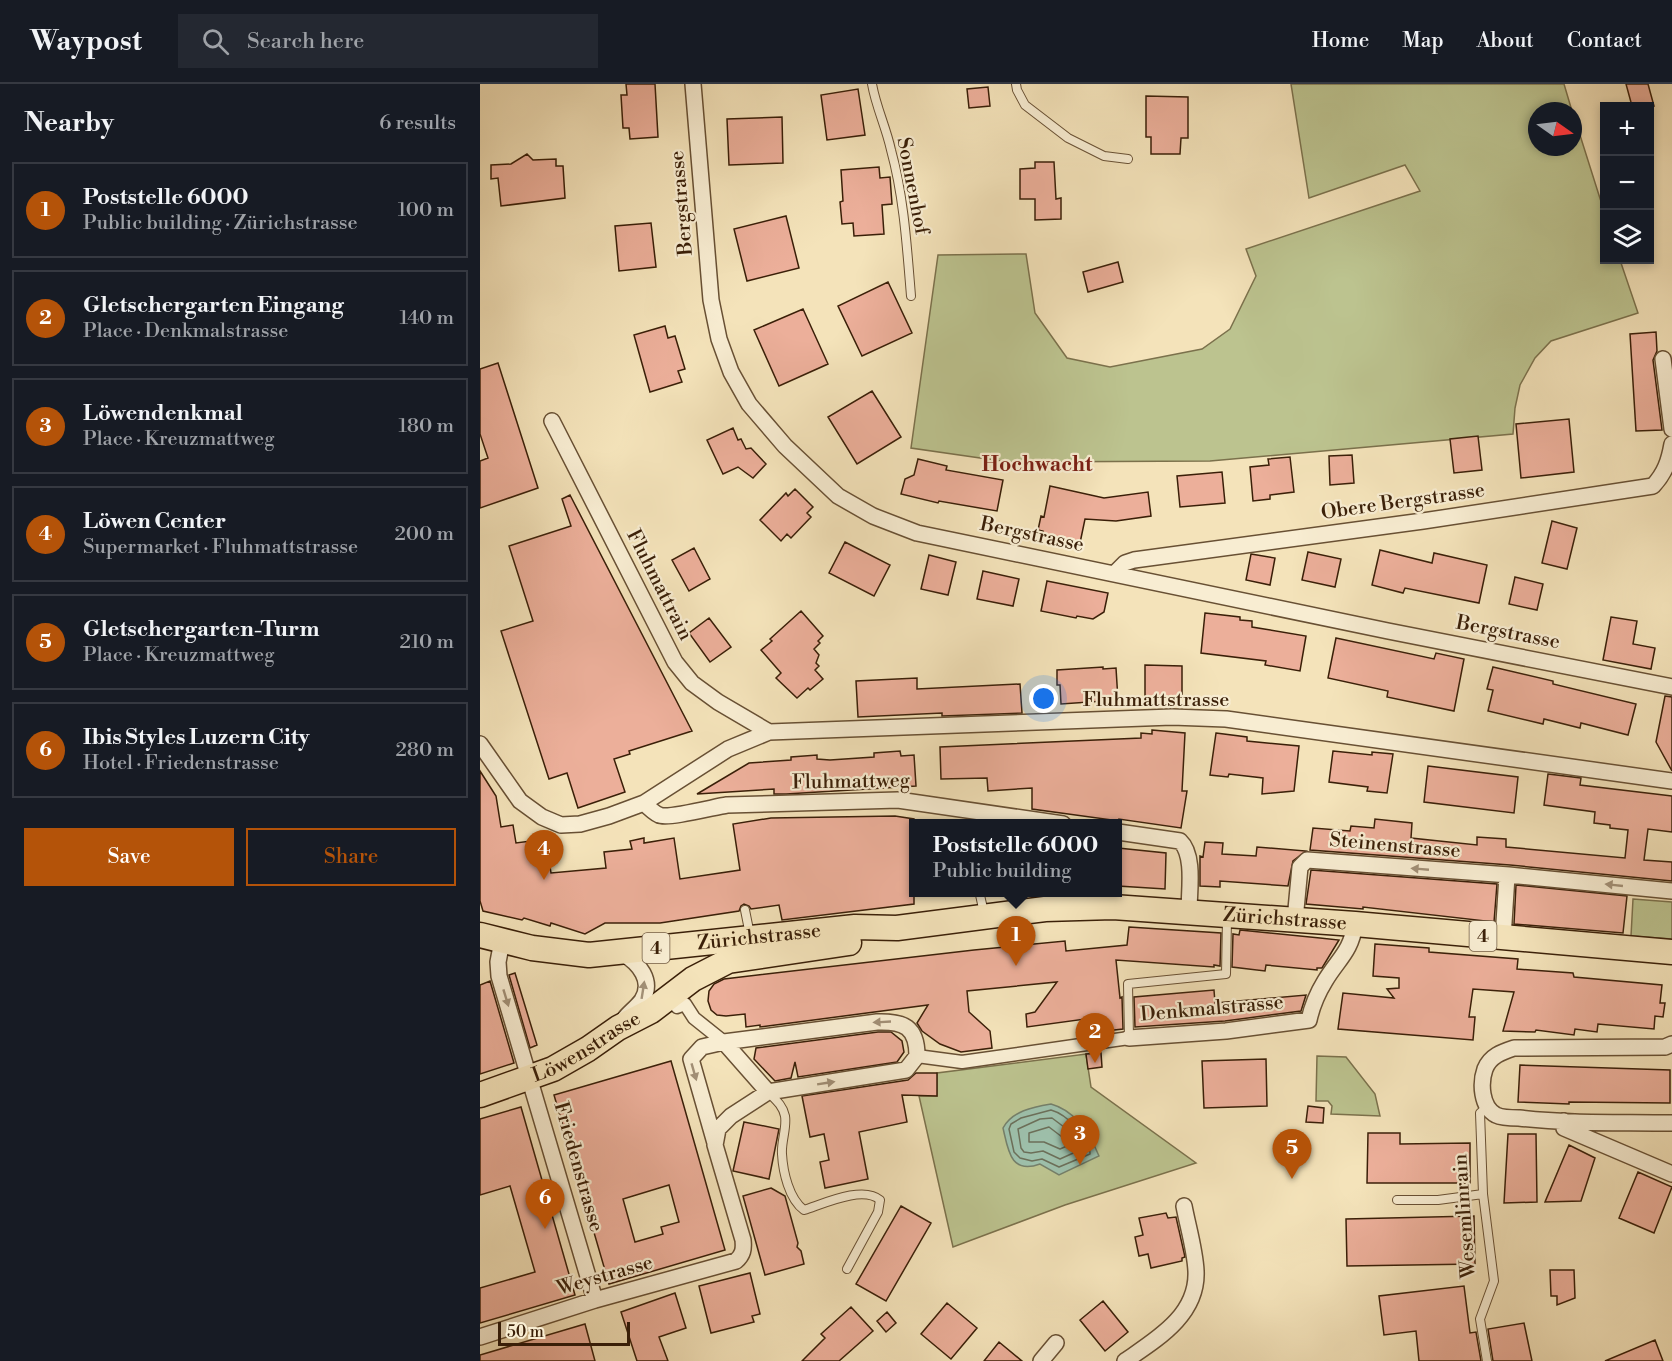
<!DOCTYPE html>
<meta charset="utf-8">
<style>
:root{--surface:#171b24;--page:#242831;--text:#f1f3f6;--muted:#9ea1a6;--line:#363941;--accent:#b45309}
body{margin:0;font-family:"Libre Bodoni",serif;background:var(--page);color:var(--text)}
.controls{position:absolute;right:18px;top:18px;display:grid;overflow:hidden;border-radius:0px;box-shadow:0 3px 9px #0003}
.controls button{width:54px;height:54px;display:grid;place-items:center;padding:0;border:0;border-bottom:2px solid var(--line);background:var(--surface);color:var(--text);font:30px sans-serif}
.compass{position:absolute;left:1048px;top:18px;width:54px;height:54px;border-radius:50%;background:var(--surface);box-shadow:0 3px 9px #0003;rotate:104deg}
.scale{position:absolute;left:18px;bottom:15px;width:132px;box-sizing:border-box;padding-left:6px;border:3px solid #3a1f08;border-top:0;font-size:16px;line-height:21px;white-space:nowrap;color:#3a1f08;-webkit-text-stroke:4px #f8edd2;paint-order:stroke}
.you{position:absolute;left:564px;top:615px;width:21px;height:21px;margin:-15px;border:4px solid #fff;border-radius:50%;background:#1a73e8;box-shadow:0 0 0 9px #1a73e833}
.badge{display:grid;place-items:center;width:39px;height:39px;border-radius:50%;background:var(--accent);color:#fff;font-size:20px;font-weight:700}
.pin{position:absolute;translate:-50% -50px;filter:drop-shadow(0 2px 3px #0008)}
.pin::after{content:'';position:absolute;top:32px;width:21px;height:18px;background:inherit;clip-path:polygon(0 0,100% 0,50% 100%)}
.popup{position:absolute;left:429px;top:735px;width:213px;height:78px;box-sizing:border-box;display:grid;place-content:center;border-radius:0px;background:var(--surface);filter:drop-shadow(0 2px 4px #0005);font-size:20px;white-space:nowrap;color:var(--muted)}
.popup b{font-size:22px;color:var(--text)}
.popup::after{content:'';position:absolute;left:50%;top:100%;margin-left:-12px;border:12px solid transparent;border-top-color:var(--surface)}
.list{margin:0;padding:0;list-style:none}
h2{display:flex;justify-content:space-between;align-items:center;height:78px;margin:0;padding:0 24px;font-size:26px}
h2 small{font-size:20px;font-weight:400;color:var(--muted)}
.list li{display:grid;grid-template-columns:39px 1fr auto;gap:18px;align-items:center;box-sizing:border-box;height:96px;margin:0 12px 12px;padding:0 12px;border:2px solid var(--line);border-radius:0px}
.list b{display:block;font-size:22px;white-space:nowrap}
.list p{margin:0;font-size:20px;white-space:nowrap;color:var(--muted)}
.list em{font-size:20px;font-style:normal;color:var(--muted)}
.actions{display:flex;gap:12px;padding:18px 24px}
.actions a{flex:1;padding:14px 0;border:2px solid var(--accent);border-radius:0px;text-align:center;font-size:21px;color:var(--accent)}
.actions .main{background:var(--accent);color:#fff}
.icon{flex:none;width:33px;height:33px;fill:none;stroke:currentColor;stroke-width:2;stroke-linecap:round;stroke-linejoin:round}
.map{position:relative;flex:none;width:1192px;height:1277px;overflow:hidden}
header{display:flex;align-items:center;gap:36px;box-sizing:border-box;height:84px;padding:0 30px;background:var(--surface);border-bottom:2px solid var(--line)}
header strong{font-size:28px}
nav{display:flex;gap:33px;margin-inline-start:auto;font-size:21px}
.search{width:420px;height:54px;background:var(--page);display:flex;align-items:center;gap:15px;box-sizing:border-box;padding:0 21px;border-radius:0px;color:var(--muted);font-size:22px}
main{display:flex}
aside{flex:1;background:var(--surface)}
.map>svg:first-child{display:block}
</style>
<header>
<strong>Waypost</strong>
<div class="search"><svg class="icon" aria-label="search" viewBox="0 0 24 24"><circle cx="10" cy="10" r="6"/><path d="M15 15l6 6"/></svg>Search here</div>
<nav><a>Home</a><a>Map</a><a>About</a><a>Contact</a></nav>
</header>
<main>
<aside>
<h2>Nearby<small>6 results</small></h2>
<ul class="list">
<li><span class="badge">1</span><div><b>Poststelle 6000</b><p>Public building · Zürichstrasse</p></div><em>100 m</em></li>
<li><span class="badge">2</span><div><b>Gletschergarten Eingang</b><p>Place · Denkmalstrasse</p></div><em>140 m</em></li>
<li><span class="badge">3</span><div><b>Löwendenkmal</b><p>Place · Kreuzmattweg</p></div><em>180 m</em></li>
<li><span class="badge">4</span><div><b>Löwen Center</b><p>Supermarket · Fluhmattstrasse</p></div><em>200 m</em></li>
<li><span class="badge">5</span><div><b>Gletschergarten-Turm</b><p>Place · Kreuzmattweg</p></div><em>210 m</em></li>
<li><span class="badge">6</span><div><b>Ibis Styles Luzern City</b><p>Hotel · Friedenstrasse</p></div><em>280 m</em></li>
</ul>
<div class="actions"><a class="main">Save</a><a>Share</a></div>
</aside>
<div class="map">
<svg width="1192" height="1277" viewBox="0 0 1192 1277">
<rect width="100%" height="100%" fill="#f4e3ba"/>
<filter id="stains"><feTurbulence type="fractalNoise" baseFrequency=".00333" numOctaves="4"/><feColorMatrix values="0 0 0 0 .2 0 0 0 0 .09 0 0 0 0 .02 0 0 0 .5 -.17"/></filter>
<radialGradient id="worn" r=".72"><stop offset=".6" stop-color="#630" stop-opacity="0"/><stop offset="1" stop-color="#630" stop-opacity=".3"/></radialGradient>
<!-- green -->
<path fill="#bcc38f" stroke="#7b714c" stroke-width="1.5" d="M811,0H1084L1092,27H1057V63H1093V29L1124,127V176H1140L1158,229L1071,257L1055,274L1040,301L1035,324L1033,350L730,377L528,378L431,364L458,171L546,170L555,229L587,274L630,283L722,265L750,245L776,192L766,165L940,107L925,81L829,114Z
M1153,815L1192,818V855L1151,852Z
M606,970L611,1003L716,1079L585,1121L473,1163L439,1012H457V989Z
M837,972L866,973L895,1010L900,1032L851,1030L852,1022L848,1017H836Z"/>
<!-- water -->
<path fill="#9dbfaa" stroke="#757f69" stroke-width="1.5" d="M571,1020C596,1027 610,1050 619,1072L579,1091L560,1080C530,1091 528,1065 523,1044C532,1027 553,1023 571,1020Z"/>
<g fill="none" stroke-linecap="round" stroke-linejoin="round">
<!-- shore -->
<path stroke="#6c6f59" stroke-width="1.5" d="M571,1026C586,1030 611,1054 610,1070L579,1083L562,1075L552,1077L540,1074L534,1068L529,1045L531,1040L541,1034Z
M572,1034L592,1049L600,1062V1066L580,1075L563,1067L551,1069L544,1068L541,1064L538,1045L560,1035Z
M569,1043L586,1056L587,1062L580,1065L564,1058H549V1049Z"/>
</g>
<!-- building -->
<path fill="#ecaf9a" stroke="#3a1f08" stroke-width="1.5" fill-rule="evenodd" d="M146,0H175L178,53L150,55L149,44H143L141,11H147Z
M1146,0H1168L1174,22H1152Z
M508,3L510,22L489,24L487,5Z
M378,5L385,51L347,56L341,11Z
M666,12L708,13V54H701L700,70H671V53H666Z
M302,33L303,79L249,81L247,35Z
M47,70L53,76L76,75V82H83L85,114L21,122L18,94L11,95V81L31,80Z
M555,78H574L576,115L581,114V135L555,136V115H540V85L555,84Z
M399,83L400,94L410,93L412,120L402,121L404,150L374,152L373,139L362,140L360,118L363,117L361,86Z
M306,132L319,184L267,197L254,145Z
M171,139L176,183L139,187L135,142Z
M638,178L643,198L608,208L603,188Z
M408,198L432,249L382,272L358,222Z
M323,225L348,280L299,302L274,246Z
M185,242L188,254L195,252L205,285L198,287L202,298L170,308L154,251Z
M1176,248L1177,267L1173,276L1182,346L1156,347L1150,250Z
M18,279L58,404L0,424V377L8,374L0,350V285Z
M392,307L421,353L377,380L348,333Z
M1089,335L1094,388L1041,394L1036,340Z
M253,344L258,356L261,355L266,365L271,364L286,380L273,394L258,383L243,390L227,356Z
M998,352L1002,386L974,389L970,355Z
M872,371L874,399L850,401L849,372Z
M810,373L814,408L790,411V415L773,417L770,383L789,381L788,375Z
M438,375L467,382L466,386L523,396L517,427L459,417L458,419L421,410L425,395L434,391Z
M742,388L745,419L700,423L697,392Z
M570,402L624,414L668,408L671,432L636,437L605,435L600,459L563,451V447L558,446L561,432L564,433Z
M315,405L333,423L327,429L331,433L311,454L307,450L301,457L280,436L306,409L308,412Z
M90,411L212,647L149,667L150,670L134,675L145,708L98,724L87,689L69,695L21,547L53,537L29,462L91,442L82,415Z
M1072,437L1097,444L1087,485L1062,479Z
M365,458L410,481L394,512L349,489Z
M214,464L230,495L209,507L192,476Z
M900,466L952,479L954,469L1007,481L999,519L925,504L923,509L892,501Z
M828,468L861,475L855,503L822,496Z
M771,470L795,474L790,501L766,496Z
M449,471L476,478L468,511L441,505Z
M503,487L539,495L533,522L497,515Z
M1035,493L1063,500L1057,526L1029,520Z
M567,497L628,509L624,528L613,535L597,532L596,534L561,527Z
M321,527L343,552L338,557L340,559L334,565L339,571L336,579L339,582L335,586L343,595L330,606L328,604L317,614L296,594L301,589L281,566L292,557L290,555Z
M725,529L760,533V536L772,537V543L826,552L820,587L785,581L786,577L721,569Z
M1131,533L1157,537L1153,560L1175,564L1171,585L1123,576Z
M229,534L251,563L230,578L209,549Z
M856,554L954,575L956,569L984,575L974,627L907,613L908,607L848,594Z
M665,581L702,582V613L665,614Z
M623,583V585L636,584L638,616L581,620L580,601H577V586Z
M1013,583L1073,597V600L1156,620L1148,651L1101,639L1100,644L1064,635L1063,640L1008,627L1013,606L1007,605Z
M437,594V605L540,600L542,629L462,632V629L378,633L376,597Z
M1185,612L1192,613V687L1176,658Z
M672,646L705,649L702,707H707L701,744L639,735V737L552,725V704L508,707L507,694L461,695L460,663L661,654V649L672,650Z
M736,649L767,653V657L819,662L814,707L782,710L783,694L749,690L748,693L730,691Z
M420,667L421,672L434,671L436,702L306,710H294V705L217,710L269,679L311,676V673L337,671V675L350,676L394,673V669Z
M853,667L892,671V668L913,670L907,709L887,707L888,703L849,698Z
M948,682L1038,693L1034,729L944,718Z
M0,687L16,712L21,743L33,741L36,759L66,755L71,789L126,784L124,768L152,765L150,757L164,754V759L194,754L200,795L260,786L253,740L291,734L415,732L434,735V820L302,836L299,821L271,825L269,822L264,820L261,822L259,827L180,839H125L105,850L71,839L70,842L44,834L42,836L3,827L0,817Z
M1068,690L1101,694L1100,701L1192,712V748L1168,745L1164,776L1192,778V797L1030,781L830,766L833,744L870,747L871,742L894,744L895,735L932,739L931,754L997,761V753L1026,755V763L1145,774L1148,746L1130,744V741L1114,739L1115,728L1064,721Z
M725,758L743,759L742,770L776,772L777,763L826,767L813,777L808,802L740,797V803L720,802V772L723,773Z
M638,764L686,769L685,805L638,802Z
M831,786L1017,800L1014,838L883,823V825L826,820Z
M1036,801L1147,812L1143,849L1034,840Z
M649,843L741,849L740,882L734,881V883L636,876L640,914L642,913L643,945L607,949L605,935L547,943L546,930L555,928L577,898L487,907L489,928L510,947L512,964L481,968L460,960L442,947L437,939L448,921L280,943V941L266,943L265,930L246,932L237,931L231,926L228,917L229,907L234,900L244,895L494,866L585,857L586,867L647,861Z
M760,846L840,854L859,856L842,884H837V886L786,881L785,887L752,883L753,850L759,851Z
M895,860L949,864V868L1038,875L1037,885L1093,889L1094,893L1182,901L1180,919H1185L1183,933L1175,932L1174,945L1118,940L1117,948L1095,945L1094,951L1056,946L1055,948L1023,947L1034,908L993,905L989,933H995L993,956L858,945L863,909L914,914L907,905L919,904V894L893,892Z
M35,889L57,961L50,964L29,891Z
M10,897L34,979L0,990V901Z
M734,906L735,919L826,911L821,927L745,937L655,943L654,913Z
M398,948H411L422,957L424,968L417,978L318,993L315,978L311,994L295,997L274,975L276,964Z
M621,969L622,983L608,985L606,970Z
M786,975L787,1022L724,1024L722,977Z
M191,977L245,1166L129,1200L74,1011ZM189,1101L199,1138L181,1143L183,1150L155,1158L143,1115Z
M1040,981L1190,986V1019L1089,1018V1020L1038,1018Z
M436,989H457V1012L422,1011L427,1038L379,1048L388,1095L345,1104L340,1078L349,1076L344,1050L330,1053L322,1012L428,996Z
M828,1022L844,1024L843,1039L826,1038Z
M41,1023L95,1211L0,1239V1204L55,1188L30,1102L0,1111V1035Z
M264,1038L299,1045L289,1095L253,1087Z
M888,1049H920V1060L990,1059V1099H887Z
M1028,1050H1056L1057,1118L1024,1119Z
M1089,1061L1115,1074L1101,1117L1065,1118Z
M1158,1088L1192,1103L1174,1149L1139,1134Z
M291,1104L305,1112L318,1159L317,1163L321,1167L324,1180L285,1191L263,1112Z
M421,1122L451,1139L406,1217L376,1200Z
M686,1129L688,1134L696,1133L705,1173L702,1174V1177L671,1184L668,1170L659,1172L655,1153L663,1151L659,1134Z
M994,1132L995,1180L867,1182L866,1135Z
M1070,1186H1094L1095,1214L1077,1221V1212H1071Z
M270,1189L280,1230L272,1232L274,1238L231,1249L219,1202Z
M984,1202L990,1249L996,1248L1001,1277H939L936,1247L904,1251L899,1212Z
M195,1209L206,1244L179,1253L188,1277H157L141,1228Z
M623,1217L648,1248L625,1267L600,1236Z
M467,1219L497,1244L471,1275L441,1250Z
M371,1223L393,1247L359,1277H322L345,1254L341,1250Z
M407,1228L416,1239L406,1248L397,1237Z
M1044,1239L1052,1277H1013L1008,1245Z
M105,1240L115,1277H0V1271Z
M1175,1256L1183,1277H1125Z
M519,1258L542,1277H504Z"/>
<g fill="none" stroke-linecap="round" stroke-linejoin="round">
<defs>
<path id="service" d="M392,0C396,23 406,43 411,66C424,113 427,164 431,212
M536,0L537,6L545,21L588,54L624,72L648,75
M500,811L504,829
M265,826L270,851
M649,954L648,900L746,890L747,835
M289,1009C296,1016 303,1022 305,1032C307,1044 301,1058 302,1070C303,1088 309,1115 324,1126C343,1120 383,1101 400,1116L398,1128L367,1185
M917,1116H958L1003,1110
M1007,1277L1000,1235L1014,1197L1003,1110L1000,1029L1008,1022"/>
<path id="pedestrian" d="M197,923L205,920L214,934L244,958
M437,972L482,978L649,954"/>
<path id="minor" d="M213,0L231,216L239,255L251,288L269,320L305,362L358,412L393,432L437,449L908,547L1192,603
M1183,275L1192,345
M72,337L195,578L212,599L238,618L289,648
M635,489L645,479L654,476L943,437L1173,402C1185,389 1189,377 1192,360
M0,660L40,717L62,733L81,741L100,740L129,732L164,719L248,665L289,648L692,633L746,635L1192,697
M164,719C168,723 174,729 179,731C188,735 234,723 247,721L418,716L583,740
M638,748L700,757C715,771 709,807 709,827
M815,836L820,783L827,776L1029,791L1192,807
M1023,854L1027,792
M22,857L18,878L19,892L115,1216
M142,869C159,879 174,897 162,916C157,923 150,928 145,934
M649,954L746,947L829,936C832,922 837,910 845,897C858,875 871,868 875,840
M1192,960L1185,963L1034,964C1022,968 1010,972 1005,985C1000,999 1001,1023 1016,1031C1022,1034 1033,1034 1039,1034C1090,1040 1141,1038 1192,1039
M1084,1037V1044L1192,1090
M235,1059L211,975L222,963L244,958L397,938C424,937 437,943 437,972L426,986L288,1008
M0,1253L115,1216L256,1177C263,1171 264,1165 263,1156L235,1061L238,1045L251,1032L288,1008L244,958
M561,1277L576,1259
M645,1277C677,1255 718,1231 716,1187C715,1166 708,1143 704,1122"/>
<g id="primary">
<path id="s1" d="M0,851L52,864L109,871L375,843L417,844L565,825L633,823L875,840L1192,868"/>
<path id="s2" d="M0,1011L73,985L108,965L138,944L171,927L213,895L248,877L369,859"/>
</g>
</defs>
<!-- service casing -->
<use href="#service" stroke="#685034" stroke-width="10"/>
<!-- pedestrian casing -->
<use href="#pedestrian" stroke="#685034" stroke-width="15"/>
<!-- minor casing -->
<use href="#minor" stroke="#685034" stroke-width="18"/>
<!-- primary casing -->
<use href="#primary" stroke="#3a1f08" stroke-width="27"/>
<!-- service -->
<use href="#service" stroke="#f8edd2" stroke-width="8"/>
<!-- pedestrian -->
<use href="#pedestrian" stroke="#f8edd2" stroke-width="12"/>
<!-- minor -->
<use href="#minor" stroke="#f8edd2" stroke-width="15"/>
<!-- primary -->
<use href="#primary" stroke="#f4e3ba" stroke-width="24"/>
</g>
<!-- one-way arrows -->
<defs><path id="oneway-solid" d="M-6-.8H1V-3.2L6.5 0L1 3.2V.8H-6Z" transform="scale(1.5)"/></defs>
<g fill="#a29077">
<use href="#oneway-solid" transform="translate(940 785) rotate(-175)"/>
<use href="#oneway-solid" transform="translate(1134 801) rotate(-174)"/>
<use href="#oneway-solid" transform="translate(163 906) rotate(-81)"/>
<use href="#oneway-solid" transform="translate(26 914) rotate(73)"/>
<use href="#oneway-solid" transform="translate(402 938) rotate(177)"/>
<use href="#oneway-solid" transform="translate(214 988) rotate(74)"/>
<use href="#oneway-solid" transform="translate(346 999) rotate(-9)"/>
</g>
<g text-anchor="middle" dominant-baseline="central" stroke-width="4.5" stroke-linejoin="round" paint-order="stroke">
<!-- shield labels -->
<g fill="#f8edd2" stroke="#735d45" stroke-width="1.5">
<rect x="989.5" y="837" width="27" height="30" rx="4.5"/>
<rect x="162.5" y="849" width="27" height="30" rx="4.5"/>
</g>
<g font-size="18" font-weight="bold" fill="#3a1f08">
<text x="1003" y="852">4</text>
<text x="176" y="864">4</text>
</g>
<!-- street labels -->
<g font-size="20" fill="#3a1f08" stroke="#f8edd2">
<text transform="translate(432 102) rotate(79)">Sonnenhof</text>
<text transform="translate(202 119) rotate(-95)">Bergstrasse</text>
<text transform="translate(923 418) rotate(-8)">Obere Bergstrasse</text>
<text transform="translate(552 451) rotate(12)">Bergstrasse</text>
<text transform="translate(179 501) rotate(63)">Fluhmattrain</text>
<text transform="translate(1028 549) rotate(11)">Bergstrasse</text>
<text x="676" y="616">Fluhmattstrasse</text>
<text transform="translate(371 698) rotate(-1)">Fluhmattweg</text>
<text transform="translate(915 762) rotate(5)">Steinenstrasse</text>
<text stroke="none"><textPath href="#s1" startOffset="810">Zürichstrasse</textPath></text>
<text stroke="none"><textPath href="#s1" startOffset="282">Zürichstrasse</textPath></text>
<text transform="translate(732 925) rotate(-5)">Denkmalstrasse</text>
<text stroke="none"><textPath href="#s2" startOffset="117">Löwenstrasse</textPath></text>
<text transform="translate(98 1083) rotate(74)">Friedenstrasse</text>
<text transform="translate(985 1132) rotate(-94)">Wesemlinrain</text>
<text transform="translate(125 1192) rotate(-16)">Weystrasse</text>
</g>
<!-- neighbourhood labels -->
<g font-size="21" font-weight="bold" fill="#7a1f14" stroke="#f8edd2">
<text x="557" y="381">Hochwacht</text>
</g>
</g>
<rect width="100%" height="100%" filter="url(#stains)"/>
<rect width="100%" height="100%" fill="url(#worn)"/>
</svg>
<div class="controls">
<button>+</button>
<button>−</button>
<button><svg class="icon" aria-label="layers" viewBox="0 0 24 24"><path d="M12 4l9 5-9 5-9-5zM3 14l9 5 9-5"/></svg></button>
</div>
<svg class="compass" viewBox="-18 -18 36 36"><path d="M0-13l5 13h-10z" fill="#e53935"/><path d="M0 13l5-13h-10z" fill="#9ea1a6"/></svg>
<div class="scale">50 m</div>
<div class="you"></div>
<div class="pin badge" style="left:536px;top:882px">1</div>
<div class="popup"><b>Poststelle 6000</b>Public building</div>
<div class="pin badge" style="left:615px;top:979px">2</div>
<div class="pin badge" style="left:600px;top:1081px">3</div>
<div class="pin badge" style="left:64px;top:796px">4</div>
<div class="pin badge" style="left:812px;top:1095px">5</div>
<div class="pin badge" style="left:65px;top:1145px">6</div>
</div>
</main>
